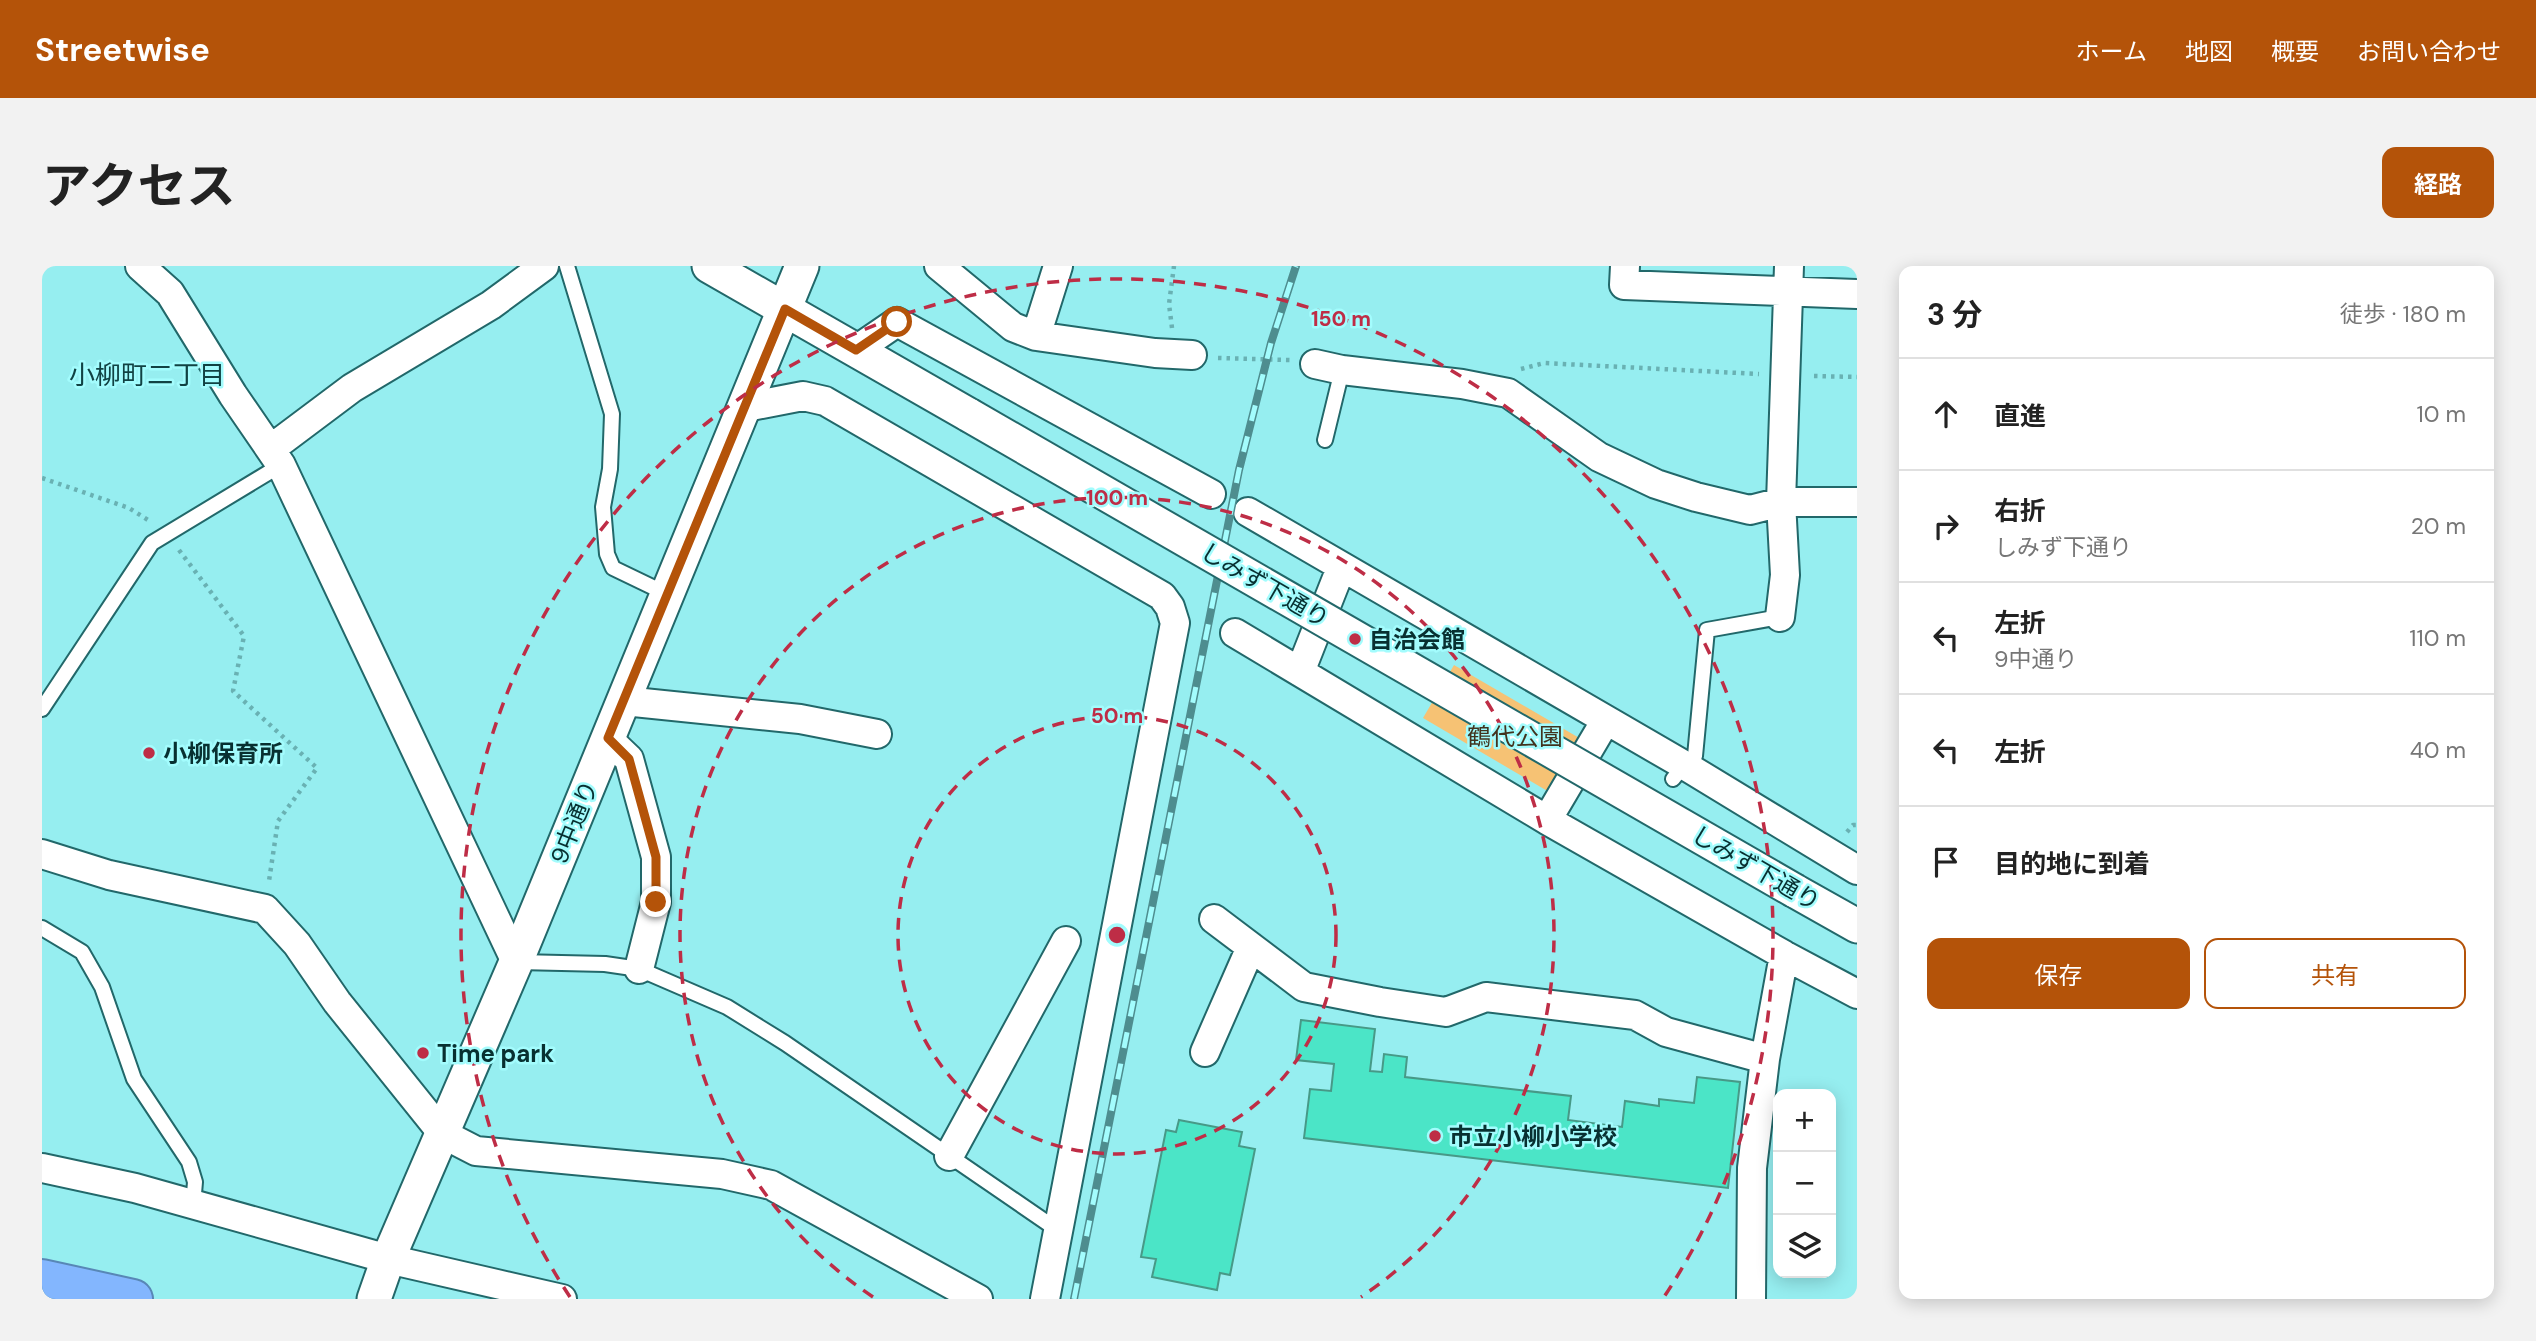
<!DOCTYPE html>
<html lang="ja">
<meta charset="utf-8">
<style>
:root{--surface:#fff;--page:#f2f2f2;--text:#222;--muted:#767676;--line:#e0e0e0;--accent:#b45309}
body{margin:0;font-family:"DM Sans","Noto Sans JP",sans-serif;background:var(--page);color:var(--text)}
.controls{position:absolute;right:21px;bottom:21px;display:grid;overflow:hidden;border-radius:14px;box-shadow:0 4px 18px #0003}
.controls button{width:63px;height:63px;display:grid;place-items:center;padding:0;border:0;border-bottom:2px solid var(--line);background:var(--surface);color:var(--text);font:35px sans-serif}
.stop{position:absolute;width:21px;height:21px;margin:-16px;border:5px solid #b45309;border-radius:50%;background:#fff}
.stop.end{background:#b45309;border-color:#fff;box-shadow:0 2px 7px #0008}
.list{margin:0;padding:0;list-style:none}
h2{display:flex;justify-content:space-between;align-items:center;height:91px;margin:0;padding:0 28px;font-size:30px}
h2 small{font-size:23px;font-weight:400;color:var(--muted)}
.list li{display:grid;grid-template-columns:46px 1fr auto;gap:21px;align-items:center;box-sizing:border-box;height:112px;padding:0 28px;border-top:2px solid var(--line)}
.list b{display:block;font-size:26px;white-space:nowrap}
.list p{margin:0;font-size:23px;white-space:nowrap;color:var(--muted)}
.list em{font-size:23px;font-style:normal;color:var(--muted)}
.actions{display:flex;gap:14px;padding:21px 28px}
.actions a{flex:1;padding:16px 0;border:2px solid var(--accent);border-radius:14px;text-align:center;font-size:24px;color:var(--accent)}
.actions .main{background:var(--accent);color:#fff}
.icon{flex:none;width:38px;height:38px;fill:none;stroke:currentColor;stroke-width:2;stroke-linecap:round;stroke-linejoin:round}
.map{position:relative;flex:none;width:1815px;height:1033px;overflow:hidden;border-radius:14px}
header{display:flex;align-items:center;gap:42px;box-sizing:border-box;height:98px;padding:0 35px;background:var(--accent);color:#fff}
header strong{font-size:33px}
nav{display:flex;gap:38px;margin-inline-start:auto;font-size:24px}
.intro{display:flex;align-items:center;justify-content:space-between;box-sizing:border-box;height:168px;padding:0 42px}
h1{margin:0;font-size:49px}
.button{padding:18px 32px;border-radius:14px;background:var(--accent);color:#fff;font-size:24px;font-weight:700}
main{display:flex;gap:42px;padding:0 42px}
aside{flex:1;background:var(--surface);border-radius:14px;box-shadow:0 4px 18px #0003}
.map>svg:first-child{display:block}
</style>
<header>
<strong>Streetwise</strong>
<nav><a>ホーム</a><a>地図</a><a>概要</a><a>お問い合わせ</a></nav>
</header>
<div class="intro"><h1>アクセス</h1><a class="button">経路</a></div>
<main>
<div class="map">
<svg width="1815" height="1033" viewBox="0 0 1815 1033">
<rect width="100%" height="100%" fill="#96eef0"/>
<!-- green -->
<path fill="#f6c274" d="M1412,399L1551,480L1519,533L1381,452Z"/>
<!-- building -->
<path fill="#4be5c7" stroke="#479987" stroke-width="2" d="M1259,754L1333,763L1328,805L1340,806L1342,788L1365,791L1363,811L1529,830L1526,854L1580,861L1583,835L1617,840V833L1652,837L1655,811L1698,816L1686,922L1262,872L1268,823L1289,825L1292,798L1254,794Z
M1137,854L1200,866L1197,880L1213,883L1188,1009L1178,1007L1175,1024L1110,1011L1114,993L1099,991L1124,864L1134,866Z"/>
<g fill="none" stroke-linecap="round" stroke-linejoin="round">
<defs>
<path id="service" d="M525,0L570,148L568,203L561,241L565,288L571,302L625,328
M1283,174L1300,104
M0,443L110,277L239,199
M1631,513L1642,499L1653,490L1665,364L1738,351
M0,662L40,686L60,721L92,813L147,896L153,916L151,939
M476,696L563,698L597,703L685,741L743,777L1017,965"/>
<path id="minor" d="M98,0L128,27L191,129L239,199L474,696
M897,0L971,61L994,70L1113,87L1150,89
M1583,0L1582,19L1815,28
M994,70L1016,0
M814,84L855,56L1169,228
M1273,98L1300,104L1420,118L1466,127L1557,191L1614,218L1654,231L1708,244L1739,236H1815
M704,141L761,130L783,135L1120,330L1128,341L1133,357L1003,1033
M230,182L310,122L449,39L502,0
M1206,246L1642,499L1815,604
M1738,351L1743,309L1739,236L1747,0
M1193,367L1505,554L1742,689L1723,793L1710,902L1709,1033
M1258,406L1299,302
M582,435L758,453L835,468
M566,473L587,493L614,591V636L597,703
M1505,554L1564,454
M0,588L67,609L223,643L255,678L295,736L401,868L434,885L680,908L729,919L936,1033
M1172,653L1262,721L1338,736L1404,746L1444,731L1593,749L1624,766L1723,793
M1742,689L1815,728
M1163,786L1209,681
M907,890L1024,675
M0,902L93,922L346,993L520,1033"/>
<path id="tertiary" d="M667,0L927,149
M1753,625L1815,660
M332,1033L346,993L474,696L760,0"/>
<path id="motorway" d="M0,1013L91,1033"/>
</defs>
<!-- service casing -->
<use href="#service" stroke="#22686a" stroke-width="18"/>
<!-- minor casing -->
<use href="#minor" stroke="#22686a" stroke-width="32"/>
<!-- tertiary casing -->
<use href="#tertiary" stroke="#22686a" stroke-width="37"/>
<!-- motorway casing -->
<use href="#motorway" stroke="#5887b6" stroke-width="42"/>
<!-- path -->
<path stroke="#69b1b3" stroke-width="4.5" stroke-dasharray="3.5 5" stroke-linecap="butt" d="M1130,62L1127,38L1132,0
M1176,92L1248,94
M1479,103L1502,97L1717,108
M1772,110L1815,111
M0,212L87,242L106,254
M137,284L202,370L191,425L275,502L236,555L227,615
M1805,566L1811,559H1815"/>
<!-- service -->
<use href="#service" stroke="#fff" stroke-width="14"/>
<!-- minor -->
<use href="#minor" stroke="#fff" stroke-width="28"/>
<!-- tertiary -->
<use href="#tertiary" stroke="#fff" stroke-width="33"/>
<!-- motorway -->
<use href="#motorway" stroke="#83b6fe" stroke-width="38"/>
<defs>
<path id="rail" d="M1032,1033L1197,204L1229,77L1254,0"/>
</defs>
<!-- rail casing -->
<use href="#rail" stroke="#4e8d8f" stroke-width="8"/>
<!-- rail -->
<use href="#rail" stroke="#a3fcfd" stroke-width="5" stroke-dasharray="16" stroke-linecap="butt"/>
<defs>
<path id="tertiary-bridge" d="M927,149L1753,625"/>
</defs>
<!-- tertiary-bridge casing -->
<use href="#tertiary-bridge" stroke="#22686a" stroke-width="37" stroke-linecap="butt"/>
<!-- tertiary-bridge -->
<use href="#tertiary-bridge" stroke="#fff" stroke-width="33"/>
</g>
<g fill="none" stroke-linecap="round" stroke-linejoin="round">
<!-- route -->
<path stroke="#b45309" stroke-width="9" d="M614,636V591L587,493L566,472L743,43L814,84L855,56"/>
</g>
<!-- distance rings -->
<g fill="none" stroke="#be2d46" stroke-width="3.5" stroke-dasharray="12 9">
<circle cx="1075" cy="669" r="219"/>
<path d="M831 1031A437 437 0 1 1 1319 1031"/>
<path d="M528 1031A656 656 0 1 1 1622 1031"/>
</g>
<!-- markers -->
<g fill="#be2d46" stroke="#a3fcfd" stroke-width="2.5">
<circle cx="1313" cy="373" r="7"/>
<circle cx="107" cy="487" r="7"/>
<circle cx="381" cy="787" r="7"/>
<circle cx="1393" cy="870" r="7"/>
</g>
<g text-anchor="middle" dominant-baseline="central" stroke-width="5" stroke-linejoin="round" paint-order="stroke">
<!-- street labels -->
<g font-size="24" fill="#083031" stroke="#a3fcfd">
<text transform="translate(1223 319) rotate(30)">しみず下通り</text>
<text transform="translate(532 556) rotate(-68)">9中通り</text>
<text transform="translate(1714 602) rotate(30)">しみず下通り</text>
</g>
<!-- poi labels -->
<g font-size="24" font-weight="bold" fill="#083031" stroke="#a3fcfd" text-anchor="start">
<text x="1327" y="373">自治会館</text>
<text x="121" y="487">小柳保育所</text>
<text x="395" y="787">Time park</text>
<text x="1407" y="870">市立小柳小学校</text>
</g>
<!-- park labels -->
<g font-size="24" fill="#42331e" stroke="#a3fcfd">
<text x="1473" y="470">鶴代公園</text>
</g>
<!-- neighbourhood labels -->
<g font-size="26" fill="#114243" stroke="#a3fcfd">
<text x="105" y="109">小柳町二丁目</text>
</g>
</g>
<circle cx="1075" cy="669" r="10" fill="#be2d46" stroke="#a3fcfd" stroke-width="3.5"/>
<g font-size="21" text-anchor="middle" font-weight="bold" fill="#be2d46" stroke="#a3fcfd" stroke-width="5" stroke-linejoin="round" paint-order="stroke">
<text x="1299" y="60">150 m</text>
<text x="1075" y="239">100 m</text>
<text x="1075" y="457">50 m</text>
</g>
</svg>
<div class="controls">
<button>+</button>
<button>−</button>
<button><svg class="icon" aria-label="layers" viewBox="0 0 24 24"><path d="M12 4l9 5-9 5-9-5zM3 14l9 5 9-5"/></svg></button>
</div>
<div class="stop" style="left:855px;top:56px"></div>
<div class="stop end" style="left:614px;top:636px"></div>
</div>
<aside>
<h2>3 分<small>徒歩 · 180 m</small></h2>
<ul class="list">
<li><svg class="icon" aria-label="ahead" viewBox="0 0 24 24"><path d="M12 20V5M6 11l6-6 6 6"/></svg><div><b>直進</b></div><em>10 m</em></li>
<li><svg class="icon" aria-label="right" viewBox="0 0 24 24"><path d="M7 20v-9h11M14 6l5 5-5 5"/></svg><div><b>右折</b><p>しみず下通り</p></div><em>20 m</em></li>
<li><svg class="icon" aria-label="left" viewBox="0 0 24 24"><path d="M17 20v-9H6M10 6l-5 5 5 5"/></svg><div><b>左折</b><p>9中通り</p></div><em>110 m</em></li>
<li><svg class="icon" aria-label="left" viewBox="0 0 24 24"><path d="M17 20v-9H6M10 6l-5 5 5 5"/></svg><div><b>左折</b></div><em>40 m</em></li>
<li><svg class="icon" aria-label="arrive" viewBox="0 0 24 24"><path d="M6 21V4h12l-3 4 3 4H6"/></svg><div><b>目的地に到着</b></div></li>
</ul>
<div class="actions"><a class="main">保存</a><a>共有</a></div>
</aside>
</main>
